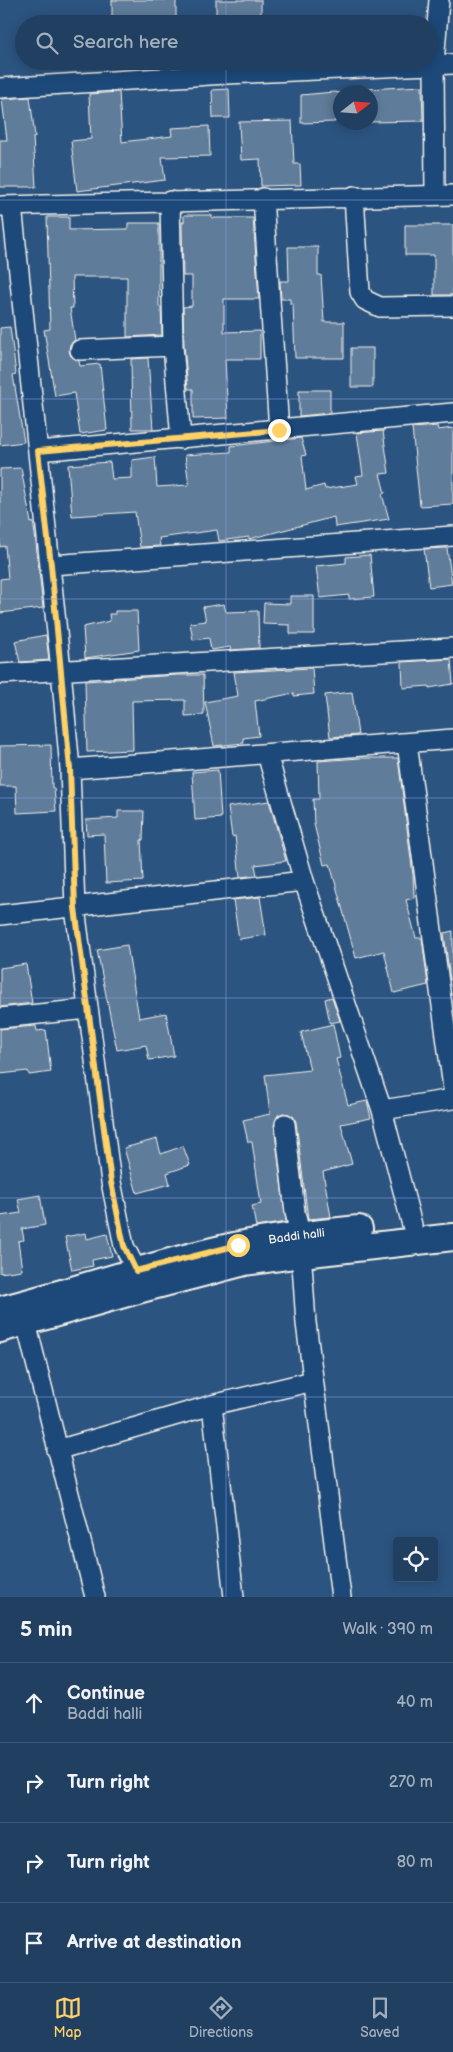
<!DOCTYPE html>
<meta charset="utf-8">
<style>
:root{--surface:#213f61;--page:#294667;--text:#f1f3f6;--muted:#a2afbd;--line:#3e5876;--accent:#ffd166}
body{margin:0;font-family:"Balsamiq Sans",sans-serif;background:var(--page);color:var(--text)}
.controls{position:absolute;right:15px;bottom:15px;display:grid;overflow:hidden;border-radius:5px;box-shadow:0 2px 12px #0003}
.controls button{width:45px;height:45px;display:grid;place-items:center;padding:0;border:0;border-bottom:1px solid var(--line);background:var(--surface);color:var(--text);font:25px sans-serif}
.compass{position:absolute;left:333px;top:85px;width:45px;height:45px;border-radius:50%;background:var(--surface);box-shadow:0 2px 12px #0003;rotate:73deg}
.stop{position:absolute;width:15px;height:15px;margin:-11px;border:4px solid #ffd166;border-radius:50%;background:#fff}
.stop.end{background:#ffd166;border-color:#fff;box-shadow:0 1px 5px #0008}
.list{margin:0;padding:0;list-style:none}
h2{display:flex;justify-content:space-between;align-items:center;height:65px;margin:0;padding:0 20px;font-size:21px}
h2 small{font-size:16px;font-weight:400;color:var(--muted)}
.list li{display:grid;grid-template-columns:32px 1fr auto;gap:15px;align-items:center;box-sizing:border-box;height:80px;padding:0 20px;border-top:1px solid var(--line)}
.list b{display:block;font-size:19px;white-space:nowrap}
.list p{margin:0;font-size:16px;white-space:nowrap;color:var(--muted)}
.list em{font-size:16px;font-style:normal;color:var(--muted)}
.icon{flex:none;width:28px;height:28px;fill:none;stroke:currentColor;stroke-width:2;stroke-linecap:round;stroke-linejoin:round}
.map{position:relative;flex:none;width:453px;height:1597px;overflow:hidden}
.search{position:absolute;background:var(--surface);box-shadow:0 2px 12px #0003;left:15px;right:15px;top:15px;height:55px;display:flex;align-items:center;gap:12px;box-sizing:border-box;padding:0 18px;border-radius:28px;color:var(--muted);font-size:19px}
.sheet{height:385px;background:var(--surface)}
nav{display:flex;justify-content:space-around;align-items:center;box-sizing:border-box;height:70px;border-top:1px solid var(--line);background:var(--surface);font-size:14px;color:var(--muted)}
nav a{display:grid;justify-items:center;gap:2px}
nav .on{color:var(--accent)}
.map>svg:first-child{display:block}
</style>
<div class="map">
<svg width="453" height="1597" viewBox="0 0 453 1597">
<rect width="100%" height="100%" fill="#2c5481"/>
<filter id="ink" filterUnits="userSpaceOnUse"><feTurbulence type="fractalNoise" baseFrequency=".02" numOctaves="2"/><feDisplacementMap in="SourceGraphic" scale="10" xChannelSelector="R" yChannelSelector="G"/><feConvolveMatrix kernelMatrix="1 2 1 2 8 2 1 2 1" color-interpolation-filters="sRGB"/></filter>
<g filter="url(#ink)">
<!-- building -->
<path fill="#5e7b9a" stroke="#f4f1e8" d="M112,0H176V24H139V20H112Z
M216,0H261V18H216Z
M422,86L423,121L370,122V92H361H366V89Z
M229,89L230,118H213L212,90Z
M119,92L122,142L172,136L171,128L209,126L210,156L162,157L165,180L77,191L71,141L91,139L89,94Z
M334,92L340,93V120H335V122L301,123V95Z
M30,97L35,137H33L36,187H0V140H7L2,99Z
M292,121L294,164H300L301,185L261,186L260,159L241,160L239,122Z
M184,215H212V218H253L259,299H224V332L260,331V359H225L228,418L193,419V389H188L184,345L183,307L192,306V276H183L182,222H184Z
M47,217H69V230L128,229V223H159V307H161L162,335L127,337V277H72L73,308H70L75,340L70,344L69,351L71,356L79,361L80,366L100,364L107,430L80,434L74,393L55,396L44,330L50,329Z
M405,225H453V295H434V255H405Z
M288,247H318V275H321L324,322H344V358H295L293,304H290V299H281L280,281H289Z
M10,327L16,374L13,375L24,442L0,445V328Z
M351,348H373V387H351Z
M148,358L153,429H132L131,359Z
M299,390H330V413L299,416Z
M437,426L438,430L453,428V504L420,506L412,428Z
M383,431L389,473L380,474L385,493L382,494L389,519L335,527L334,517L249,539V537L219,541L217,530L159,538L160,546L140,547L135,512L72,516L68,465L110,462L112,479L132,478V460L155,457L157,487L189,485L185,455L231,452V446L301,438L306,455L302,456L306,490L324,485L325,489L358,484L356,476L363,475L357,433Z
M21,468L31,523L33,522L35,534L43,608L0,613V579L8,578L5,546L0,547V469Z
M447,548L452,584L429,587L424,549Z
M370,555L374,597L349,599V595L320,598L316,566L346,563V557Z
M290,596H314V634H290V625L263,624L264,603L290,604Z
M224,604L226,612L258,611L259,648L231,650L230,647L211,650L209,638L193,640L190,623L206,621L203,607Z
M115,611H137L139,650L85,658L83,627L110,621L109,614H115Z
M46,635L49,660L20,662L15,641Z
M451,659L453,684L429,688V686L403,688L402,662Z
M312,668L314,694L294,696V693L255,701L259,736L243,738L244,743L214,746L205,702L238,696L234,672Z
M178,675H203L204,715L185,716V700L132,701L133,750L87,752L85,681Z
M352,692L358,735L330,737L325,695Z
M51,745L52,788H54L56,811L17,813L16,786H0V746Z
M361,758H398L413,875L414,898L406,900L416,938H422L428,985L394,993L384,951L356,958L330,864L324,865L314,824L313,799H319L318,761Z
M218,770L221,818L195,820L192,772Z
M269,801L286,861L255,865L257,875L240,877L235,836L232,837L228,807Z
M118,811H144L143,840H141L143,881L106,883L104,834L87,835L86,820L118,818Z
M260,897L266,935L239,939L233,900Z
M453,931V979L450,980L444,933Z
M127,945L139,1018L166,1013L174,1056L149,1060L146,1045L117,1050L97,950Z
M26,964L32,1003L0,1007V968Z
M332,997L340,1021L330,1023L325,999Z
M333,1024L340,1058L336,1059L348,1105L367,1101L371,1118L341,1124L352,1164L323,1172L331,1217L308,1219L296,1122L294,1117L289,1114L283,1113L278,1115L274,1125L286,1222L256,1227L252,1206L261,1204L252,1142H248L243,1120L270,1114L265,1075L310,1070L301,1032Z
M36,1026L37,1031L46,1030L51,1072L29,1075L28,1071L0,1074V1029Z
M157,1139L161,1154L183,1146L190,1165L167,1173L170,1184L137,1193L124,1148Z
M40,1195L45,1225L22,1229L24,1240L18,1241L22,1270L0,1273V1216L21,1213L18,1199Z
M86,1233L87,1239L107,1234L112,1256L92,1260L93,1266L72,1270L65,1237Z"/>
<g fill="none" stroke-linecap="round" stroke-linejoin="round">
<defs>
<path id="street" d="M0,88L226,74L453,64
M435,194L434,64L439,0
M354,196L360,292L365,300L380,307L453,306
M263,198L279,430
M170,201L173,346L181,439
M1,206L453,195
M12,206L61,670L70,769L75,908L111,1182L124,1246L142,1281
M80,350L173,346
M38,451L453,413
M51,565L453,536
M0,674L453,648
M407,743L453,1088
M267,754L304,881L382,1110L412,1225
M70,769L453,739
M0,915L304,881
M0,1018L88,1009
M382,1110L453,1099
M285,1124L295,1212L300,1235L306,1323L341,1597
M26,1323L95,1597
M212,1405L234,1597
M57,1450L212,1405L313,1381"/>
<g id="secondary">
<path id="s1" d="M0,1310C80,1290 158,1262 239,1245C278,1237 319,1233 359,1229"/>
<path d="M0,1329L145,1288L245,1262L302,1254L453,1237"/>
</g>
</defs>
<!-- street casing -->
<use href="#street" stroke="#f4f1e8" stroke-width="22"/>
<!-- secondary casing -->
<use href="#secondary" stroke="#f4f1e8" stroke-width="30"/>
<!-- street -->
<use href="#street" stroke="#1f4a7a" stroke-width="19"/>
<!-- secondary -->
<use href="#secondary" stroke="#1f4a7a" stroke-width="26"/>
</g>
</g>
<g fill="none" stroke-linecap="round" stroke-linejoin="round" filter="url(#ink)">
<!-- route -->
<path stroke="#ffd166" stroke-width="6" d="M238,1245L136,1271L124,1246L111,1182L75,908L70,769L51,565L38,451L279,430"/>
</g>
<!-- grid -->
<path fill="none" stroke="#88a0e0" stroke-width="1" stroke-opacity="0.55" d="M226,0V24M226,61V1597M0,200H453M0,399H453M0,599H453M0,798H453M0,998H453M0,1198H453M0,1397H453"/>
<g text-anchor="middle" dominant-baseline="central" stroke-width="5" stroke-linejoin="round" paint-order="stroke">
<!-- street labels -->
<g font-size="12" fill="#f4f1e8" stroke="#1f4a7a">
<text stroke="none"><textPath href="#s1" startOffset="306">Baddi halli</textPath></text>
</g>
</g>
</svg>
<div class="controls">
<button><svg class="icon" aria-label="locate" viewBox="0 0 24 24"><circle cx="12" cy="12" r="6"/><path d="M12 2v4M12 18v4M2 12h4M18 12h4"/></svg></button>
</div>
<svg class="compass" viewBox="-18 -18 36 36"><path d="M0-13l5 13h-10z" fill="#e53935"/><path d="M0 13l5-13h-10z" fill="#a2afbd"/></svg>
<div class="stop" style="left:238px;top:1245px"></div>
<div class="stop end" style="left:279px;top:430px"></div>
<div class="search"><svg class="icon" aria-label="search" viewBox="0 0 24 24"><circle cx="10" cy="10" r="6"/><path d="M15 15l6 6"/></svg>Search here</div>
</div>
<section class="sheet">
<h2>5 min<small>Walk · 390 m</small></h2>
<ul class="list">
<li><svg class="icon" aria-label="ahead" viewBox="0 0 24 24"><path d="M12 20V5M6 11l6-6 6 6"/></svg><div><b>Continue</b><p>Baddi halli</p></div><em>40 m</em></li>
<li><svg class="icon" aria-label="right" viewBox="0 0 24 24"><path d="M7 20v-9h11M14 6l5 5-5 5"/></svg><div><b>Turn right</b></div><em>270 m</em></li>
<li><svg class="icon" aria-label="right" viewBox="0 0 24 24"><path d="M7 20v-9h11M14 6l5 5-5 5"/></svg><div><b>Turn right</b></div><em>80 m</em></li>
<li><svg class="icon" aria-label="arrive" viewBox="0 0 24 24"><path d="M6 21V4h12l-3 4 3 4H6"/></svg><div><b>Arrive at destination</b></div></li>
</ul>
</section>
<nav>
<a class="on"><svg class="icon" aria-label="map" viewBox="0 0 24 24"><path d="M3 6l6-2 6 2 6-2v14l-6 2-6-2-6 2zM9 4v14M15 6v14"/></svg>Map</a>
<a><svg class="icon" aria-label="directions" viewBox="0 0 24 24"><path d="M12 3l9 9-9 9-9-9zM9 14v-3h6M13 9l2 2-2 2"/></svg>Directions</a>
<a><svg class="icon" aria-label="saved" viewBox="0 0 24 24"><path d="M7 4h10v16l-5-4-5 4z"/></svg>Saved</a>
</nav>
